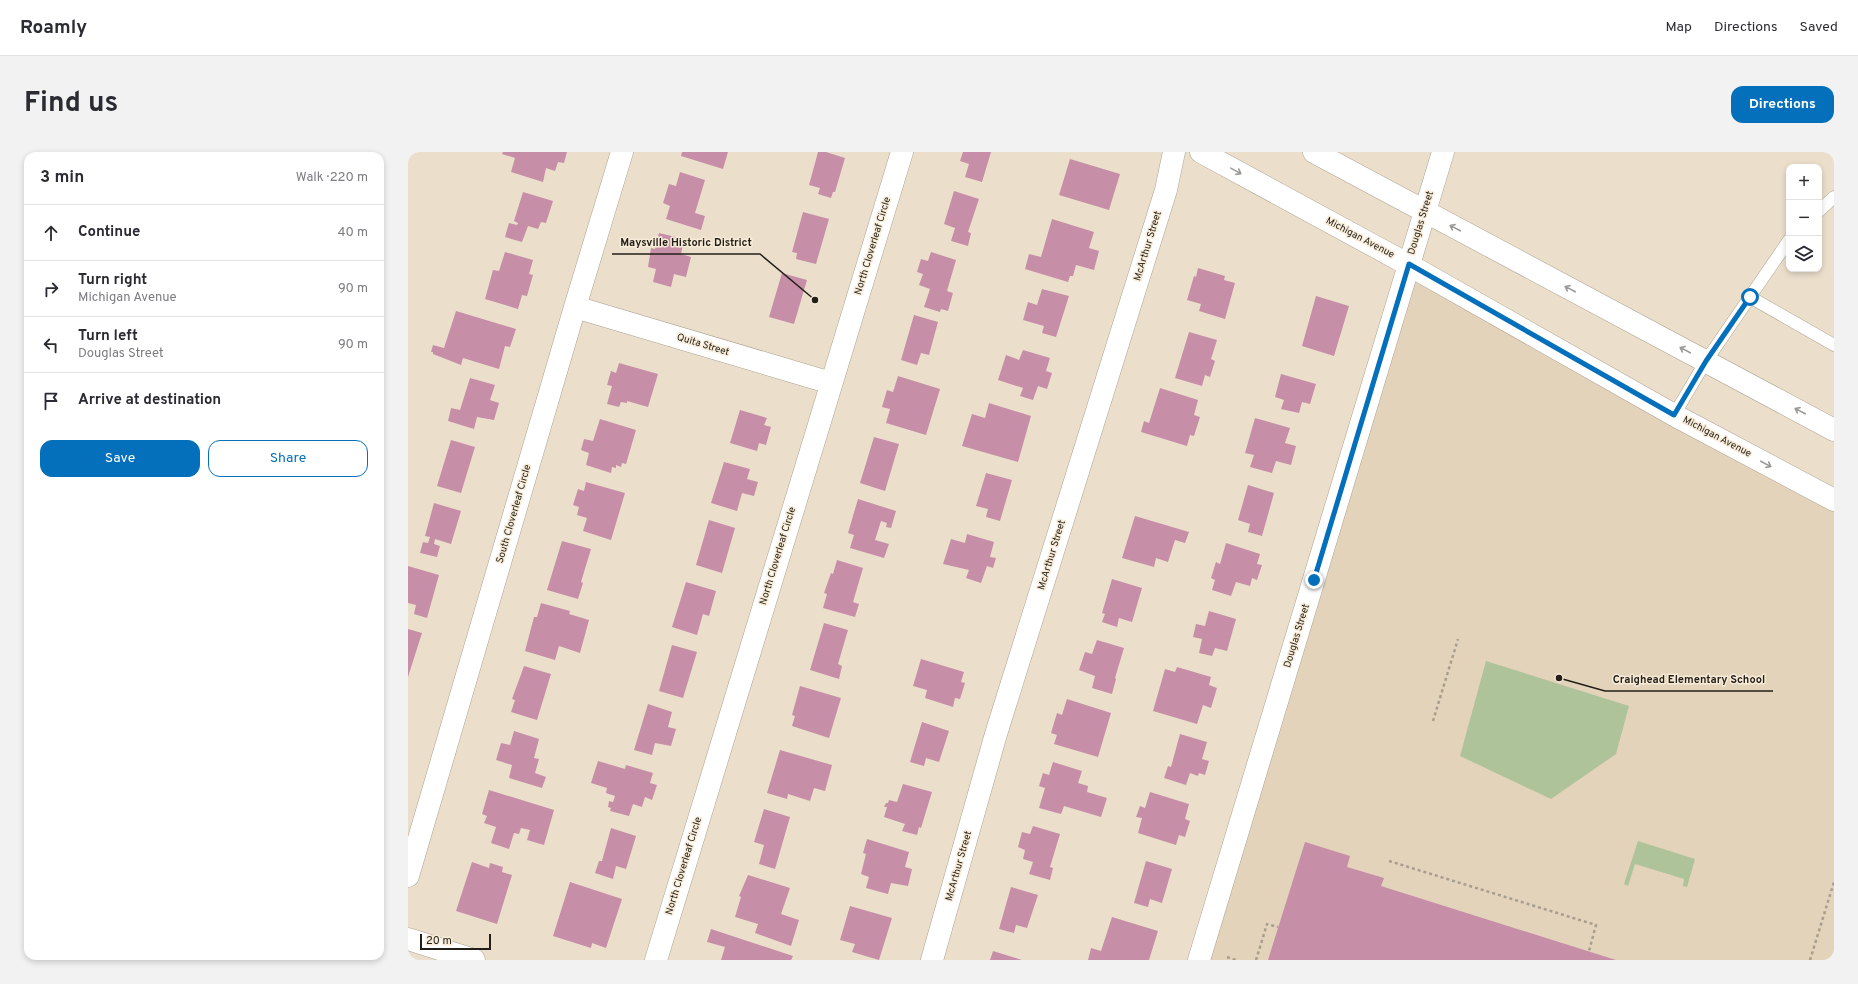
<!DOCTYPE html>
<meta charset="utf-8">
<style>
:root{--surface:#fff;--page:#f2f2f3;--text:#2b2b33;--muted:#7c7c81;--line:#e1e1e2;--accent:#046fbb}
body{margin:0;font-family:Overpass,sans-serif;background:var(--page);color:var(--text)}
.controls{position:absolute;right:12px;top:12px;display:grid;overflow:hidden;border-radius:8px;box-shadow:0 2px 6px #0003}
.controls button{width:36px;height:36px;display:grid;place-items:center;padding:0;border:0;border-bottom:1px solid var(--line);background:var(--surface);color:var(--text);font:20px sans-serif}
.scale{position:absolute;left:12px;bottom:10px;width:71px;box-sizing:border-box;padding-left:4px;border:2px solid #231f18;border-top:0;font-size:11px;line-height:14px;white-space:nowrap;color:#231f18;-webkit-text-stroke:3px #f8ecd9;paint-order:stroke}
.stop{position:absolute;width:12px;height:12px;margin:-9px;border:3px solid #046fbb;border-radius:50%;background:#fff}
.stop.end{background:#046fbb;border-color:#fff;box-shadow:0 1px 4px #0008}
.list{margin:0;padding:0;list-style:none}
h2{display:flex;justify-content:space-between;align-items:center;height:52px;margin:0;padding:0 16px;font-size:17px}
h2 small{font-size:13px;font-weight:400;color:var(--muted)}
.list li{display:grid;grid-template-columns:26px 1fr auto;gap:12px;align-items:center;box-sizing:border-box;height:56px;padding:0 16px;border-top:1px solid var(--line)}
.list b{display:block;font-size:15px;white-space:nowrap}
.list p{margin:0;font-size:13px;white-space:nowrap;color:var(--muted)}
.list em{font-size:13px;font-style:normal;color:var(--muted)}
.actions{display:flex;gap:8px;padding:12px 16px}
.actions a{flex:1;padding:9px 0;border:1px solid var(--accent);border-radius:12px;text-align:center;font-size:14px;color:var(--accent)}
.actions .main{background:var(--accent);color:#fff}
.icon{flex:none;width:22px;height:22px;fill:none;stroke:currentColor;stroke-width:2;stroke-linecap:round;stroke-linejoin:round}
.map{position:relative;flex:none;width:1426px;height:808px;overflow:hidden;border-radius:12px}
header{display:flex;align-items:center;gap:24px;box-sizing:border-box;height:56px;padding:0 20px;background:var(--surface);border-bottom:1px solid var(--line)}
header strong{font-size:19px}
nav{display:flex;gap:22px;margin-inline-start:auto;font-size:14px}
.intro{display:flex;align-items:center;justify-content:space-between;box-sizing:border-box;height:96px;padding:0 24px}
h1{margin:0;font-size:28px}
.button{padding:10px 18px;border-radius:12px;background:var(--accent);color:#fff;font-size:14px;font-weight:700}
main{display:flex;gap:24px;padding:0 24px}
aside{flex:1;background:var(--surface);border-radius:12px;box-shadow:0 2px 6px #0003}
.map>svg:first-child{display:block}
</style>
<header>
<strong>Roamly</strong>
<nav><a>Map</a><a>Directions</a><a>Saved</a></nav>
</header>
<div class="intro"><h1>Find us</h1><a class="button">Directions</a></div>
<main>
<aside>
<h2>3 min<small>Walk · 220 m</small></h2>
<ul class="list">
<li><svg class="icon" aria-label="ahead" viewBox="0 0 24 24"><path d="M12 20V5M6 11l6-6 6 6"/></svg><div><b>Continue</b></div><em>40 m</em></li>
<li><svg class="icon" aria-label="right" viewBox="0 0 24 24"><path d="M7 20v-9h11M14 6l5 5-5 5"/></svg><div><b>Turn right</b><p>Michigan Avenue</p></div><em>90 m</em></li>
<li><svg class="icon" aria-label="left" viewBox="0 0 24 24"><path d="M17 20v-9H6M10 6l-5 5 5 5"/></svg><div><b>Turn left</b><p>Douglas Street</p></div><em>90 m</em></li>
<li><svg class="icon" aria-label="arrive" viewBox="0 0 24 24"><path d="M6 21V4h12l-3 4 3 4H6"/></svg><div><b>Arrive at destination</b></div></li>
</ul>
<div class="actions"><a class="main">Save</a><a>Share</a></div>
</aside>
<div class="map">
<svg width="1426" height="808" viewBox="0 0 1426 808">
<rect width="100%" height="100%" fill="#ebdfcc"/>
<!-- built -->
<path fill="#e3d3bb" d="M1001,113L1426,348V808H791Z"/>
<!-- green -->
<path fill="#afc39a" d="M1078,509L1221,554L1208,602L1143,647L1052,604Z
M1230,689L1287,707L1279,735L1275,734L1276,727L1227,712L1220,734L1216,732Z"/>
<!-- building -->
<path fill="#c78ea8" d="M95,0H159L156,11L150,10L147,19L138,16L135,30L103,20L107,6L94,2Z
M274,0H320L315,17L273,4Z
M410,0H418L437,6L427,40H425L423,46L410,42L412,36L401,33Z
M555,0H583L574,30L557,25L561,12L552,9Z
M662,7L712,22L701,58L651,43Z
M272,20L297,28L287,61L297,64L293,78L258,67L262,54L255,51L261,32L268,34Z
M546,39L571,47L560,80L563,81L560,94L543,89L547,76L536,72Z
M115,40L145,49L138,71L133,70L130,77L120,74L114,90L97,85L101,71L109,73L110,71L106,69Z
M395,60L421,67L408,112L388,107L389,101L384,100Z
M644,67L686,80L681,96L691,99L686,118L668,113L665,124H662L660,130L617,117L621,102L633,105Z
M251,81L276,87L273,102L283,105L278,125L266,122L263,135L245,130L248,117L240,115L243,96L247,97Z
M97,100L125,108L121,122L125,123L119,144L114,143L110,157L77,147L85,118L91,119Z
M523,100L548,108L539,139L545,141L540,159L533,157L532,160L516,155L522,137L511,133L515,122L509,120L513,107L520,109Z
M790,116L817,124L816,128L827,131L817,167L791,159L793,152L779,148L786,124L788,125Z
M374,121L399,128L386,172L361,165Z
M634,137L661,144L648,185L634,181L636,174L615,168L620,150L629,153Z
M908,144L941,154L926,204L894,194Z
M48,159L108,177L102,195L97,194L91,217L55,206L53,213L25,202V200H23L25,193L36,196Z
M506,163L530,170L521,203L513,201L509,213L493,208Z
M781,180L809,188L803,207L807,209L802,225L797,223L794,234L767,226Z
M615,198L642,206L638,219L644,221L639,237L630,234L625,248L612,244L615,236L590,228L598,203L611,208Z
M211,211L250,222L240,255L219,249V251L213,250L211,255L199,252L204,234L199,233L203,219L208,221Z
M873,222L908,232L902,252L894,250L891,261L873,257L876,248L867,245Z
M490,224L532,237L518,283L478,271L482,257L474,255L479,238L485,240Z
M62,226L87,233L82,248L91,251L86,268L69,265L66,277L40,269L43,256L52,258Z
M752,236L790,248L786,263L792,265L786,284L782,283L779,294L733,280L736,269L741,271Z
M581,251L623,264L610,310L554,294L564,262L577,266Z
M332,258L359,266L356,273L363,275L358,293L351,291L349,299L322,291Z
M847,266L882,276L877,291L888,294L883,313L868,309L864,321L842,315L846,303L837,301Z
M192,267L228,278L218,312L214,311L213,315L208,313V316L204,315L203,321L178,313L181,301L173,298L176,287L185,289Z
M466,285L491,292L477,339L452,331Z
M43,288L67,295L53,341L29,334Z
M316,310L342,317L339,327L350,330L346,344L334,341L329,359L303,351Z
M578,321L604,328L592,369L578,365L580,357L568,354Z
M178,330L217,341L203,388L175,379L179,366L169,363L171,355L165,353L170,337L176,339Z
M840,333L866,341L854,384L840,380L842,372L830,368Z
M450,347L488,359L483,376L478,375L479,371L473,369L467,388L481,392L476,406L442,396L446,383L440,381Z
M26,351L53,359L43,392L27,387L26,392L32,394L29,405L12,401L15,390L20,391L22,385L17,384Z
M727,364L781,380L777,391L767,388L760,410L748,406L746,415L714,406Z
M301,368L327,376L314,421L288,413Z
M559,382L586,390L582,405L588,406L585,416L579,414L573,431L558,426L561,418L535,412L543,387L557,391Z
M154,389L183,397L173,430L175,431L170,447L139,438Z
M818,391L852,402L849,412L854,413L849,428L844,426L842,434L828,430L823,444L804,438L807,428L803,426L808,410L812,412Z
M429,408L455,416L445,450L451,452L447,465L415,456L419,442L416,441L423,421L425,422Z
M0,414L31,423L19,466L6,462L8,453L0,451Z
M704,427L734,436L724,470L711,466L709,475L694,470L697,462L694,461Z
M278,430L308,439L301,464L295,462L289,483L264,475Z
M133,451L162,459L161,462L181,468L172,501L151,494L147,508L117,499L126,465H129Z
M801,459L828,467L819,499L807,496L804,504L791,501L794,487L785,485L788,472L797,474Z
M416,471L440,478L430,512L434,514L431,527L402,518Z
M0,477L14,481L0,525Z
M689,488L716,496L707,526L708,527L704,542L684,536L687,524L671,518L677,500L684,502Z
M264,493L289,500L275,546L251,539Z
M513,507L556,520L553,530L557,531L552,547L547,546L545,555L517,546L519,538L505,534Z
M116,514L143,522L129,568L103,560L107,548L104,547Z
M769,515L803,525L801,533L809,536L803,556L795,553L789,572L745,559L757,517L767,520Z
M392,534L433,546L421,586L384,574L387,564L384,563Z
M659,547L703,561L690,605L646,592L649,583L643,581L649,561L654,563Z
M240,552L264,560L260,575L268,577L263,594L247,591L244,603L226,598Z
M514,570L541,579L531,610L518,606L516,614L502,610Z
M106,579L131,587L126,606L131,607L127,621L138,625L134,636L101,626L104,613L88,608L93,591L102,593Z
M772,582L799,590L794,607L801,609L797,623L791,621L790,624L782,621L778,633L756,626L760,614L763,615Z
M372,598L424,613L417,639L406,636L402,649L380,642L379,647L359,641Z
M190,609L217,617L218,613L245,621L242,631L249,633L244,648L237,645L234,655L225,652L221,664L202,659L203,656L200,655L201,649L205,650L207,644L198,641L199,636L183,631Z
M645,610L674,619L670,631L680,634L679,640L699,646L693,665L656,654L653,662L631,656L637,636L631,634L635,621L641,623Z
M495,632L524,640L513,676L511,675L509,683L494,679L497,672L476,665L479,655H476L478,651H480L481,648L489,650Z
M81,638L146,658L136,693L119,688L122,678L113,676L111,682L106,681L101,697L83,691L88,675L76,671L79,664L74,662Z
M742,640L781,652L777,667L782,669L777,685L771,683L768,693L730,681L734,666L728,665L732,654L737,656Z
M356,657L382,665L367,717L351,712L356,693L346,690Z
M625,674L652,682L642,715L645,716L642,728L621,722L625,710L615,707L617,698L610,695L614,680L622,682Z
M203,676L228,684L218,717L208,714L205,727L187,721L191,709H194Z
M459,687L501,700L497,715L504,717L500,734L483,731L480,742L458,736L461,725L453,722L458,702L455,701Z
M897,690L942,704L939,715L976,726L973,734L1208,808H860Z
M738,709L764,717L754,751L742,747L740,755L726,751Z
M64,710L81,716L82,711L95,715L94,720L104,723L89,772L48,759Z
M340,723L382,736L373,762L391,768L383,794L347,781L350,772L327,765L333,745L331,744Z
M162,730L214,747L198,796L184,791L183,796L145,784Z
M603,735L630,743L619,776L608,773L606,781L591,777Z
M442,754L484,766L471,808L444,800L447,792L432,788Z
M704,765L750,779L741,808H680L683,796L693,799Z
M303,777L385,804L383,808H313L317,795L299,790Z
M585,799L614,808H582Z"/>
<g fill="none" stroke-linecap="round" stroke-linejoin="round">
<defs>
<path id="lane" d="M1411,59L1426,45
M1342,145L1426,193
M1266,263L1298,209L1381,88"/>
<path id="street" d="M167,155L423,231
M0,724L167,155L214,0
M0,787L66,808
M248,808L494,0
M524,808L588,582L758,38L766,0
M791,808L1035,0"/>
<path id="secondary" d="M793,0L1001,113L1266,263L1426,348
M906,0L1426,278"/>
</defs>
<!-- lane casing -->
<use href="#lane" stroke="#aca190" stroke-width="13"/>
<!-- street casing -->
<use href="#street" stroke="#aca190" stroke-width="23"/>
<!-- secondary casing -->
<use href="#secondary" stroke="#aca190" stroke-width="23"/>
<!-- path -->
<path stroke="#a79e8f" stroke-width="2.5" stroke-dasharray="3 3" stroke-linecap="butt" d="M1025,569L1050,487
M981,709L1188,773L1181,799
M819,805L828,808
M848,808L859,772L870,775
M1402,808L1426,730"/>
<!-- lane -->
<use href="#lane" stroke="#fff" stroke-width="12"/>
<!-- street -->
<use href="#street" stroke="#fff" stroke-width="22"/>
<!-- secondary -->
<use href="#secondary" stroke="#fff" stroke-width="22"/>
</g>
<!-- one-way arrows -->
<defs><path id="oneway-shaft" d="M-6 0H5M1.5-3L5.5 0L1.5 3" fill="none" stroke-width="1.6" stroke-linecap="round" stroke-linejoin="round"/></defs>
<g stroke="#9c9a97">
<use href="#oneway-shaft" transform="translate(828 19) rotate(29)"/>
<use href="#oneway-shaft" transform="translate(1047 76) rotate(-152)"/>
<use href="#oneway-shaft" transform="translate(1162 137) rotate(-152)"/>
<use href="#oneway-shaft" transform="translate(1277 198) rotate(-152)"/>
<use href="#oneway-shaft" transform="translate(1392 259) rotate(-152)"/>
<use href="#oneway-shaft" transform="translate(1358 312) rotate(28)"/>
</g>
<g fill="none" stroke-linecap="round" stroke-linejoin="round">
<!-- route -->
<path stroke="#046fbb" stroke-width="5" d="M906,428L1001,112L1266,263L1298,209L1342,145"/>
</g>
<g text-anchor="middle" dominant-baseline="central" stroke-width="3" stroke-linejoin="round" paint-order="stroke">
<!-- street labels -->
<g font-size="10" fill="#231f18" stroke="#f8ecd9">
<text transform="translate(1013 71) rotate(-73)">Douglas Street</text>
<text transform="translate(952 86) rotate(28)">Michigan Avenue</text>
<text transform="translate(465 94) rotate(-73)">North Cloverleaf Circle</text>
<text transform="translate(740 94) rotate(-73)">McArthur Street</text>
<text transform="translate(295 193) rotate(17)">Quita Street</text>
<text transform="translate(1309 285) rotate(28)">Michigan Avenue</text>
<text transform="translate(106 362) rotate(-74)">South Cloverleaf Circle</text>
<text transform="translate(644 403) rotate(-73)">McArthur Street</text>
<text transform="translate(370 404) rotate(-73)">North Cloverleaf Circle</text>
<text transform="translate(889 484) rotate(-73)">Douglas Street</text>
<text transform="translate(276 714) rotate(-73)">North Cloverleaf Circle</text>
<text transform="translate(551 714) rotate(-74)">McArthur Street</text>
</g>
</g>
<!-- callouts -->
<path fill="none" stroke="#231f18" stroke-width="1.5" d="M407 148L352 102H204M1151 526L1197 539H1365"/>
<g fill="#231f18" stroke="#f8ecd9" stroke-width="1.5">
<circle cx="407" cy="148" r="4"/>
<circle cx="1151" cy="526" r="4"/>
</g>
<g font-size="11" text-anchor="middle" font-weight="bold" fill="#231f18" stroke="#f8ecd9" stroke-width="3" stroke-linejoin="round" paint-order="stroke">
<text x="278" y="94">Maysville Historic District</text>
<text x="1281" y="531">Craighead Elementary School</text>
</g>
</svg>
<div class="controls">
<button>+</button>
<button>−</button>
<button><svg class="icon" aria-label="layers" viewBox="0 0 24 24"><path d="M12 4l9 5-9 5-9-5zM3 14l9 5 9-5"/></svg></button>
</div>
<div class="scale">20 m</div>
<div class="stop" style="left:1342px;top:145px"></div>
<div class="stop end" style="left:906px;top:428px"></div>
</div>
</main>
